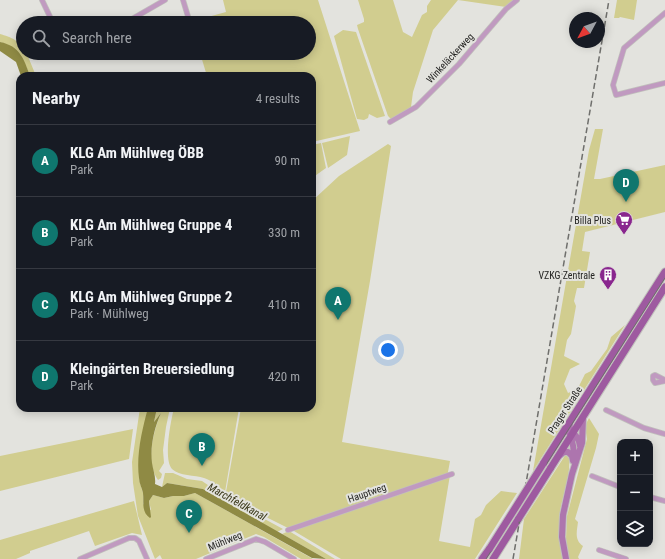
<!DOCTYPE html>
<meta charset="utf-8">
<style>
:root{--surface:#171b24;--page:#20242c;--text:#f1f3f6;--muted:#9ea1a6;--line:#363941;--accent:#0f766e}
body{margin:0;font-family:"Roboto Condensed",sans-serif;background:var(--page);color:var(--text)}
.controls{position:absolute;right:12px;bottom:12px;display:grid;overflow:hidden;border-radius:8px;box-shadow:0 2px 10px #0003}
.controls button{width:36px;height:36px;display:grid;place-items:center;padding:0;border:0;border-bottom:1px solid var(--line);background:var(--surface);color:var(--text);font:20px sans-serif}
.compass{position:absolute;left:569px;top:12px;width:36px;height:36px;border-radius:50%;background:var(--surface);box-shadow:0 2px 10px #0003;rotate:229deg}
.you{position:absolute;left:388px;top:350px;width:14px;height:14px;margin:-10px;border:3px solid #fff;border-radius:50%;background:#1a73e8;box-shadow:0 0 0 6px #1a73e833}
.badge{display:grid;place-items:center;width:26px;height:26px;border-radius:50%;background:var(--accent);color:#fff;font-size:13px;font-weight:700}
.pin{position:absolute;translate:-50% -33px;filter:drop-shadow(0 1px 2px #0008)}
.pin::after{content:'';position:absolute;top:21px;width:14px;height:12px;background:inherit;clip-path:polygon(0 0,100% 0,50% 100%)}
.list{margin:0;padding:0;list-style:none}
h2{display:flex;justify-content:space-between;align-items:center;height:52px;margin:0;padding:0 16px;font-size:17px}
h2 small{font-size:13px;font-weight:400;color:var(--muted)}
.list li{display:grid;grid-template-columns:26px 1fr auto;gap:12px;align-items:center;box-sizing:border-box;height:72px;padding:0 16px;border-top:1px solid var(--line)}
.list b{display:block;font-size:15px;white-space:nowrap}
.list p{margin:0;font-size:13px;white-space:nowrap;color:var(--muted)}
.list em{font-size:13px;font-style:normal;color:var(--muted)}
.icon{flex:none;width:22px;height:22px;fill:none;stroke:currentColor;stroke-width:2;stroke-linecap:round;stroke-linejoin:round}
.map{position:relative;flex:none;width:665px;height:559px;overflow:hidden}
.search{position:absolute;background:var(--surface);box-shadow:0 2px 10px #0003;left:16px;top:16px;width:300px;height:44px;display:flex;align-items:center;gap:10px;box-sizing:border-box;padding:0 14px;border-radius:22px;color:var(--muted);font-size:15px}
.panel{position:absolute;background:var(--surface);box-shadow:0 2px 10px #0003;left:16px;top:72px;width:300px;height:340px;border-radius:12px}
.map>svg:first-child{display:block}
</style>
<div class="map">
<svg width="665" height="559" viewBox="0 0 665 559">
<rect width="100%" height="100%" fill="#e3e3de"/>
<!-- green -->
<path fill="#d1cd8f" d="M223,0H318L360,131L312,142V76H207L200,53H309V23H198L197,20L226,12Z
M358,0H393L403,32L412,37L422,15L427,12V6L431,0H514L506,7L458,0L433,30L413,92L411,107L407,110L391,119L388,116L358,29L357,25L364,22V19Z
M617,0H637L634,20L620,17L619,18H614Z
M343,30L356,32L385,116L377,118L369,114L368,118L364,120L357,119L334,36Z
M0,34C10,37 23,41 23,53L27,54L36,76H30C25,61 16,46 0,42Z
M595,129H603L594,179H600L665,165V212L585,232L582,251L590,252L584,288H577L574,301L576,306L571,334L567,340L564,356L580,364L570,369L564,384L568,393L578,388L585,374L591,371L607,349L611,337L625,325L533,471L589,150Z
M350,136L347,155L328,168L322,143Z
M321,143L326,168L312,178V145Z
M388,144L391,146L370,281L342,442L450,461L448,472L450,475L439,541L470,547L475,519L481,515L486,505L501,491L517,493L475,559H341L294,531L268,518L226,492L241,408H312V201L339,176Z
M140,408H148L139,460V479L143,493V504L151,510L149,501L153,495L164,498L173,496H184L195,493L313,559H301L264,537L256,534L196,559H162L160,555L155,559L138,516L133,483L132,462Z
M157,408H170L166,427L163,450L164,463L159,471L162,474L161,478L158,480C145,462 153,433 161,413L154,422Z
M174,408H239L225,492C219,487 211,480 204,478C195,475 179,476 172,469C163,459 171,420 174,408Z
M589,418L599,434L596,448L575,519L578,522C577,531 574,540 583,546L578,557L579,559H569L566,539L567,516L587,439L585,426Z
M133,429L129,459L0,491V456Z
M566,454L569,456C571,476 563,493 560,512C558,528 560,543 563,559H519L524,519Z
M165,473H173L187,479L202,481L230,500L283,529L277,532L203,489L167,483L162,487Z
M134,501L142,535L132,533L95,546L89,531L30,551V553L16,559H0V540Z
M289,531L335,559H326L282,534Z"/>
<!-- water -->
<path fill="#8f8a44" d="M0,42C20,46 24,59 30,76H21L16,62L0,51Z
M148,408H157L154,422L161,413C154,429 150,446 152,463C153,470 156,477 155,484L162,487L167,483L203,489L326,559L312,558L195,493L184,496H173L164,498L153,495L149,501L151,517L150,518C141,512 144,502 143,493C142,488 139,483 139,478C136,455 142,430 148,408Z"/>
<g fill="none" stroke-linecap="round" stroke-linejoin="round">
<defs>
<path id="street" d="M42,0L53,23
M183,0L190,23
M665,13L624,48L613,85L616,95L665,83
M125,23L165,0
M70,53L73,56L80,53
M390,122L416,107L459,64L506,9L517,0
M665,380L655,375L653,376V380L655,383L665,381
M606,410L644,428L665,434
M592,476L620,487
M650,497L665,501
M288,530L452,474
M599,550L626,559
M80,559L129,538H135L139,541L147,559
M206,559L256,539L265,542L294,559"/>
<path id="secondary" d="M570,423C567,435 577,445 573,460
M568,432C576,433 579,439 580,446
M559,456L564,452H568L572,456L573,461
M566,559L562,537L563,515L572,474L582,443L583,419"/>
<path id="primary" d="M543,464L665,272
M550,469L665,287
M482,559L490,548
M493,559L519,518"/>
</defs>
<!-- street casing -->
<use href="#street" stroke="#c1c1bc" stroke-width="6"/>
<!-- secondary casing -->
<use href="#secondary" stroke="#c1c1bc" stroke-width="8"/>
<!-- primary casing -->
<use href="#primary" stroke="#c1c1bc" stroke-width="9"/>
<!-- street -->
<use href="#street" stroke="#c09ac0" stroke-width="4.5"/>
<!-- secondary -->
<use href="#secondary" stroke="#ad75ae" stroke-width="6"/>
<!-- primary -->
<use href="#primary" stroke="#9e5aa0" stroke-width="7"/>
<!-- tram -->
<path stroke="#6f6f6c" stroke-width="1" d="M486,559L665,278"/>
<!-- rail -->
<path stroke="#6f6f6c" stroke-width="1.5" stroke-dasharray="6 3" stroke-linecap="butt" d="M513,559L609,0"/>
<defs>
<path id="primary-bridge" d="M519,518L550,469
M490,548L543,464"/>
</defs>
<!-- primary-bridge casing -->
<use href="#primary-bridge" stroke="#c1c1bc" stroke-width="9" stroke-linecap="butt"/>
<!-- primary-bridge -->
<use href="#primary-bridge" stroke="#9e5aa0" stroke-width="7"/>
</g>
<!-- icons -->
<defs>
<symbol id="supermarket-pin" viewBox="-11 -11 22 30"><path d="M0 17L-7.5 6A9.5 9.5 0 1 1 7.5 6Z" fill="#89268e" stroke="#e3e3de"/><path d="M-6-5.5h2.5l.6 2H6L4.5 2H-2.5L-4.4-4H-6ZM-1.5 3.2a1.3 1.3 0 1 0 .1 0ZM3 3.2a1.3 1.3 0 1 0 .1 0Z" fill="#fff"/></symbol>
<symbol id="building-pin" viewBox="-11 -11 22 30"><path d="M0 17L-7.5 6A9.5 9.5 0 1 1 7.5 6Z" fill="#89268e" stroke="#e3e3de"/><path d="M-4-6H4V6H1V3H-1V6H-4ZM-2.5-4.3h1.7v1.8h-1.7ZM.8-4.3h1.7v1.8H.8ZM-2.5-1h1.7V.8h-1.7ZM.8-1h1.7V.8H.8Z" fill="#fff"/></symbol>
</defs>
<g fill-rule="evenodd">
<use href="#supermarket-pin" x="614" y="210" width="20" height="27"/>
<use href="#building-pin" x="598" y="265" width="20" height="27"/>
</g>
<g text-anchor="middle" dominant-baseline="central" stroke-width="4" stroke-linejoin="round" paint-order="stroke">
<!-- street labels -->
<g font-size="10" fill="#252523" stroke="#e3e3de">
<text transform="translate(450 58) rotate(-47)">Winkeläckerweg</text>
<text transform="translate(565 410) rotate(-57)">Prager Straße</text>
<text transform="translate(367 493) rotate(-19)">Hauptweg</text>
<text transform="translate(225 541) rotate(-22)">Mühlweg</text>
</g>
<!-- poi labels -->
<g font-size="10" fill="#252523" stroke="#e3e3de" text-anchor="end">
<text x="611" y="220">Billa Plus</text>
<text x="595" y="275">VZKG Zentrale</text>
</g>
<!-- water labels -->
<g font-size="11" font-style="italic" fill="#383617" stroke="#e3e3de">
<text transform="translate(237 502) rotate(29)">Marchfeldkanal</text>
</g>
</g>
</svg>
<div class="controls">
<button>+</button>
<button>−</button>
<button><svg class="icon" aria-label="layers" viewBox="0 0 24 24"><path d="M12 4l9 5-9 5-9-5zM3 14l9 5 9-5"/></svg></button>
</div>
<svg class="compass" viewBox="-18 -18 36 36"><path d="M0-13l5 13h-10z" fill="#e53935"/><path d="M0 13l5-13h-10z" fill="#9ea1a6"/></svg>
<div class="you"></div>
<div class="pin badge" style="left:338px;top:320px">A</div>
<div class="pin badge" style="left:202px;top:466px">B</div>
<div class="pin badge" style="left:189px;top:533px">C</div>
<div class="pin badge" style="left:626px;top:202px">D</div>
<div class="search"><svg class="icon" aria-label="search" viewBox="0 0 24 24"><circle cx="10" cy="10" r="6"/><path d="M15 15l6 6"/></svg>Search here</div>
<section class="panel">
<h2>Nearby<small>4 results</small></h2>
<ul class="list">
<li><span class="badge">A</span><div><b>KLG Am Mühlweg ÖBB</b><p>Park</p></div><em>90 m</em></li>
<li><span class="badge">B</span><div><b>KLG Am Mühlweg Gruppe 4</b><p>Park</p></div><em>330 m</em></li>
<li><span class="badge">C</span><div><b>KLG Am Mühlweg Gruppe 2</b><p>Park · Mühlweg</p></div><em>410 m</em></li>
<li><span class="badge">D</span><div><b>Kleingärten Breuersiedlung</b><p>Park</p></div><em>420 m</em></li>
</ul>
</section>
</div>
